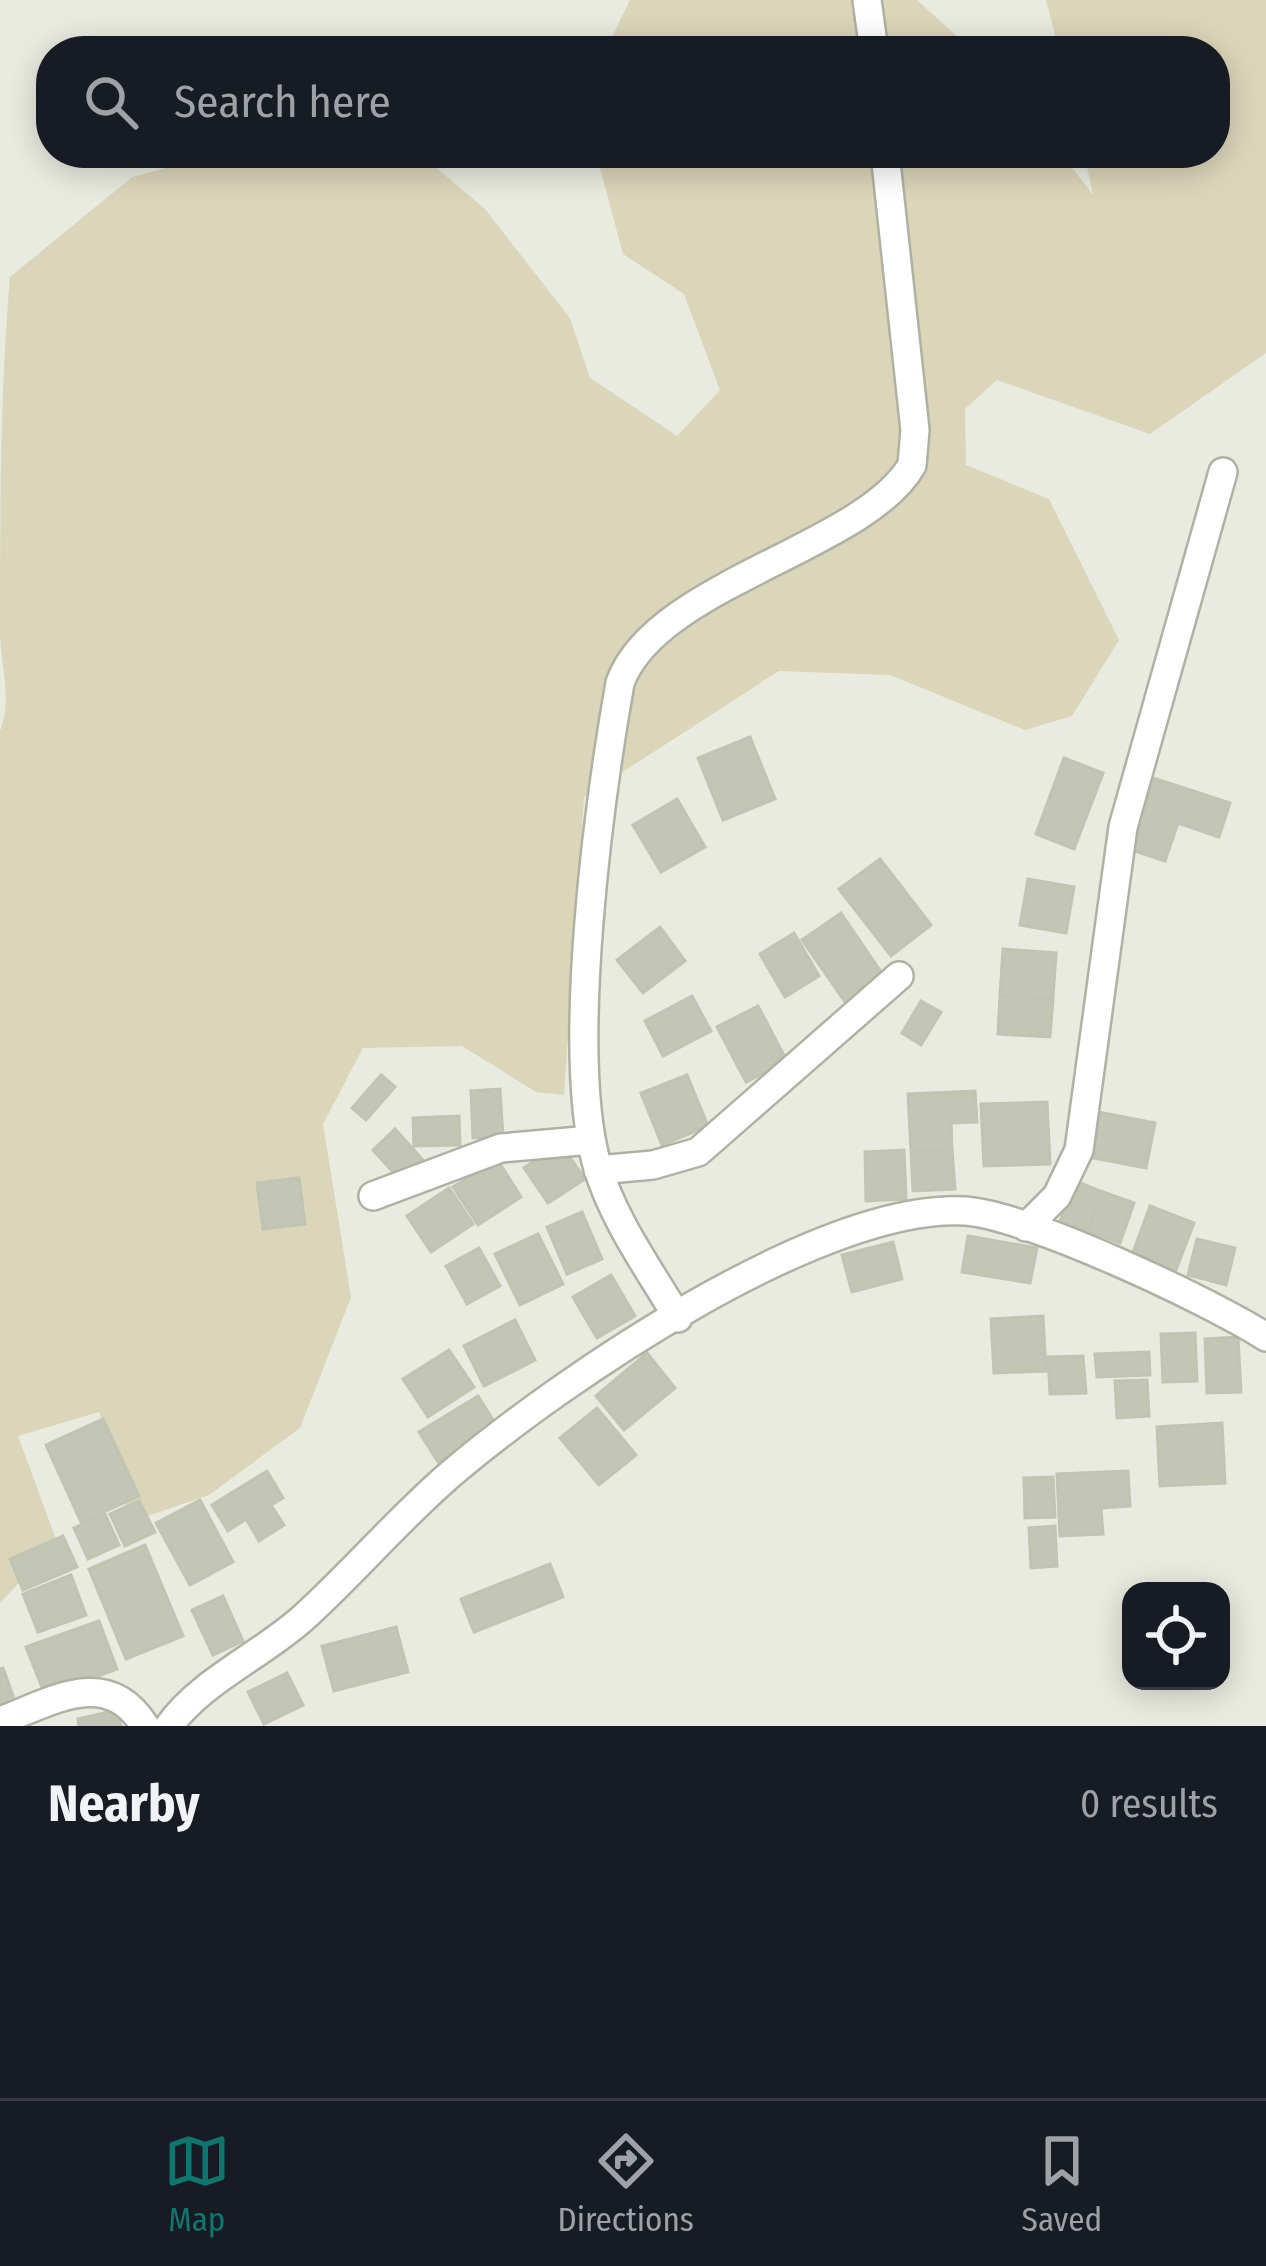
<!DOCTYPE html>
<style>
:root{--surface:#171b24;--page:#242831;--text:#f1f3f6;--muted:#9ea1a6;--line:#363941;--accent:#0f766e}
body{margin:0;font-family:"Fira Sans Condensed",sans-serif;background:var(--page);color:var(--text)}
.controls{position:absolute;right:36px;bottom:36px;display:grid;overflow:hidden;border-radius:24px;box-shadow:0 6px 30px #0003}
.controls button{width:108px;height:108px;display:grid;place-items:center;padding:0;border:0;border-bottom:3px solid var(--line);background:var(--surface);color:var(--text);font:60px sans-serif}
.list{margin:0;padding:0;list-style:none}
h2{display:flex;justify-content:space-between;align-items:center;height:156px;margin:0;padding:0 48px;font-size:51px}
h2 small{font-size:39px;font-weight:400;color:var(--muted)}
.icon{flex:none;width:66px;height:66px;fill:none;stroke:currentColor;stroke-width:2;stroke-linecap:round;stroke-linejoin:round}
.map{position:relative;flex:none;width:1266px;height:1726px;overflow:hidden}
.search{position:absolute;background:var(--surface);box-shadow:0 6px 30px #0003;left:36px;right:36px;top:36px;height:132px;display:flex;align-items:center;gap:30px;box-sizing:border-box;padding:0 42px;border-radius:48px;color:var(--muted);font-size:45px}
.sheet{height:372px;background:var(--surface)}
nav{display:flex;justify-content:space-around;align-items:center;box-sizing:border-box;height:168px;border-top:3px solid var(--line);background:var(--surface);font-size:33px;color:var(--muted)}
nav a{display:grid;justify-items:center;gap:6px}
nav .on{color:var(--accent)}
.map>svg:first-child{display:block}
</style>
<div class="map">
<svg width="1266" height="1726" viewBox="0 0 1266 1726">
<rect width="100%" height="100%" fill="#e9ebe0"/>
<!-- green -->
<path fill="#dbd5b9" d="M630,0H917L973,51H605Z
M1046,0H1266V353L1150,434L997,380L965,409L966,465L1049,499L1119,640L1072,716L1025,730L890,675L779,671L584,797L564,1095L536,1092L462,1046L363,1048L323,1124L351,1297L300,1428L209,1495L130,1522L99,1412L18,1436L57,1542L0,1603V731C13,699 0,664 0,630C0,513 0,393 10,277L132,177L222,153H419L485,209L570,318L590,378L677,436L720,390L684,294L623,254L596,153H1061L1093,195L1084,153H1215V51H1059Z"/>
<!-- building -->
<path fill="#c3c5b5" stroke="#c1c4b3" stroke-width="3" d="M750,737L775,799L723,820L698,758Z
M1064,758L1103,773L1074,849L1036,834Z
M1147,776L1230,803L1219,837L1178,823L1165,861L1123,847Z
M677,799L705,847L661,872L633,825Z
M880,859L931,925L891,956L839,889Z
M1028,879L1074,887L1066,933L1020,925Z
M841,913L883,975L845,1002L802,940Z
M660,927L685,961L643,993L617,960Z
M794,933L819,976L785,997L760,954Z
M1003,949L1056,953L1053,999L1000,996Z
M692,996L711,1031L663,1056L645,1021Z
M1000,996L1053,999L1050,1037L998,1034Z
M921,1001L941,1012L921,1045L902,1033Z
M758,1006L787,1061L746,1082L717,1027Z
M381,1075L395,1087L366,1120L352,1108Z
M687,1075L708,1126L662,1145L641,1093Z
M500,1089L503,1136L473,1138L471,1091Z
M975,1091L977,1122L951,1123L952,1149L911,1151L908,1094Z
M1047,1102L1050,1164L984,1166L981,1104Z
M1098,1112L1155,1123L1146,1168L1089,1157Z
M459,1116L460,1145L414,1146L413,1118Z
M395,1129L423,1160L400,1180L373,1150Z
M560,1143L585,1179L548,1203L524,1168Z
M952,1149L955,1189L913,1191L911,1151Z
M904,1150L906,1199L866,1201L865,1152Z
M497,1159L521,1197L478,1225L453,1187Z
M299,1178L305,1224L263,1229L257,1183Z
M1075,1181L1103,1192L1088,1231L1060,1221Z
M449,1188L473,1224L431,1252L407,1216Z
M1103,1192L1134,1203L1120,1243L1088,1231Z
M1150,1206L1194,1223L1174,1275L1131,1258Z
M582,1212L602,1259L567,1274L547,1227Z
M538,1234L563,1284L520,1305L495,1254Z
M968,1236L1037,1248L1030,1283L962,1272Z
M1197,1239L1235,1248L1226,1285L1188,1275Z
M893,1242L902,1279L852,1292L842,1255Z
M479,1248L500,1286L467,1304L446,1266Z
M611,1275L635,1316L597,1338L573,1297Z
M1043,1316L1046,1371L994,1373L991,1319Z
M515,1320L535,1360L484,1386L464,1346Z
M1195,1333L1197,1381L1163,1382L1161,1334Z
M1238,1337L1241,1392L1207,1393L1205,1339Z
M449,1350L474,1387L428,1417L403,1379Z
M1149,1352L1150,1375L1097,1377L1095,1354Z
M647,1353L675,1388L624,1430L596,1396Z
M1083,1356L1086,1393L1050,1394L1048,1357Z
M1147,1380L1149,1416L1117,1418L1115,1381Z
M478,1396L497,1426L438,1462L419,1432Z
M597,1408L636,1455L599,1485L560,1438Z
M103,1419L139,1496L81,1522L46,1445Z
M1222,1423L1225,1483L1160,1486L1157,1427Z
M267,1471L283,1498L271,1505L284,1525L259,1541L246,1519L228,1531L212,1505Z
M1128,1471L1130,1506L1101,1508L1103,1534L1060,1536L1057,1474Z
M1053,1477L1055,1517L1025,1518L1024,1478Z
M200,1500L233,1562L190,1585L156,1523Z
M139,1501L155,1532L125,1546L110,1514Z
M105,1514L119,1545L88,1559L74,1528Z
M1055,1526L1057,1566L1031,1568L1029,1528Z
M63,1536L77,1567L23,1590L10,1559Z
M145,1545L183,1636L126,1659L89,1569Z
M550,1564L563,1597L474,1632L461,1599Z
M71,1575L86,1615L38,1632L23,1594Z
M223,1596L243,1641L213,1655L192,1610Z
M99,1621L117,1669L45,1695L26,1647Z
M396,1627L408,1672L334,1691L322,1646Z
M3,1668L18,1710L0,1717V1669Z
M287,1673L303,1705L264,1724L248,1692Z
M117,1710L121,1726H79L78,1719Z"/>
<g fill="none" stroke-linecap="round" stroke-linejoin="round">
<defs>
<path id="minor" d="M867,0L874,51
M598,1170L653,1165L698,1152L899,976
M373,1196L501,1148L591,1140
M1026,1227L1057,1196L1079,1150L1123,827L1223,472
M678,1318C649,1269 613,1220 597,1165C565,1052 599,802 620,683C655,584 865,548 912,465L915,430L885,153
M0,1721C53,1701 107,1666 145,1726
M169,1726C201,1681 262,1655 303,1618C355,1571 400,1517 453,1472C562,1380 820,1203 965,1211C1027,1215 1210,1301 1266,1337"/>
</defs>
<!-- minor casing -->
<use href="#minor" stroke="#afb2a3" stroke-width="32"/>
<!-- minor -->
<use href="#minor" stroke="#fff" stroke-width="27"/>
</g>
</svg>
<div class="controls">
<button><svg class="icon" aria-label="locate" viewBox="0 0 24 24"><circle cx="12" cy="12" r="6"/><path d="M12 2v4M12 18v4M2 12h4M18 12h4"/></svg></button>
</div>
<div class="search"><svg class="icon" aria-label="search" viewBox="0 0 24 24"><circle cx="10" cy="10" r="6"/><path d="M15 15l6 6"/></svg>Search here</div>
</div>
<section class="sheet">
<h2>Nearby<small>0 results</small></h2>
<ul class="list">
</ul>
</section>
<nav>
<a class="on"><svg class="icon" aria-label="map" viewBox="0 0 24 24"><path d="M3 6l6-2 6 2 6-2v14l-6 2-6-2-6 2zM9 4v14M15 6v14"/></svg>Map</a>
<a><svg class="icon" aria-label="directions" viewBox="0 0 24 24"><path d="M12 3l9 9-9 9-9-9zM9 14v-3h6M13 9l2 2-2 2"/></svg>Directions</a>
<a><svg class="icon" aria-label="saved" viewBox="0 0 24 24"><path d="M7 4h10v16l-5-4-5 4z"/></svg>Saved</a>
</nav>
